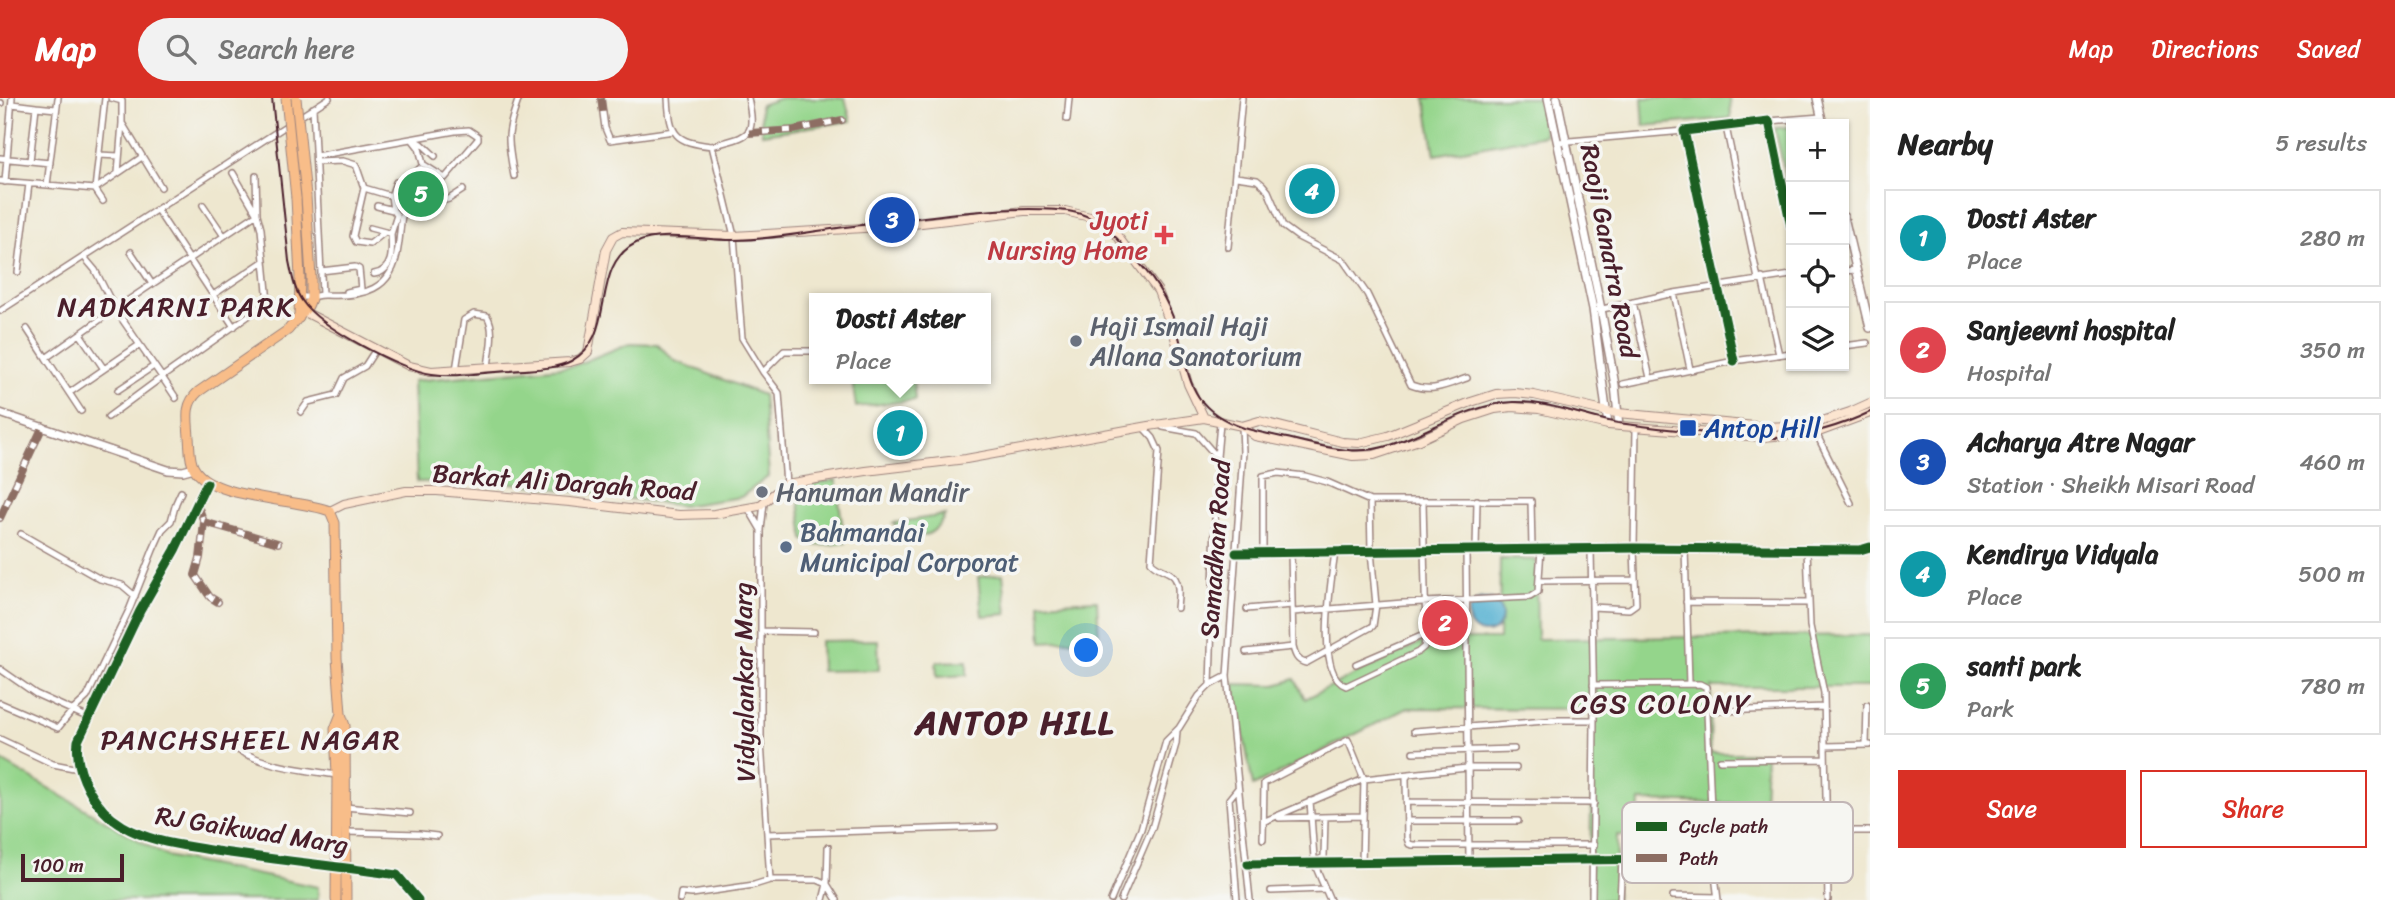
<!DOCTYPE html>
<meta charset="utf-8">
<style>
:root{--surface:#fff;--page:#f2f2f2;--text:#222;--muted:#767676;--line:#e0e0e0;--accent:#d93025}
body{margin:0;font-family:Sriracha,sans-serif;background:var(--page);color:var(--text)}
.controls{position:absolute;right:21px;top:21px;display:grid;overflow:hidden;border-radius:0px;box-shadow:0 2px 5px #0004}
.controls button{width:63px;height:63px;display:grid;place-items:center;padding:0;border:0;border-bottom:2px solid var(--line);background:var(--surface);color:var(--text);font:35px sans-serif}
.scale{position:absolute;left:21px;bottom:18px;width:103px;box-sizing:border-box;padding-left:7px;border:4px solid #4a1f2b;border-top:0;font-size:19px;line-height:24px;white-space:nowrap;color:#4a1f2b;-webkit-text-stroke:5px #f6f6f2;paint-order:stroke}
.you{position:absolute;left:1087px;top:553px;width:24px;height:24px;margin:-18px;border:5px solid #fff;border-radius:50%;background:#1a73e8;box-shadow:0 0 0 10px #1a73e833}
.badge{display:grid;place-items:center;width:46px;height:46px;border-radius:50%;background:var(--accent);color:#fff;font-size:23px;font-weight:700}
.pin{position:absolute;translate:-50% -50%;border:4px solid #fff;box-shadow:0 2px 7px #0006}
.popup{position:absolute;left:809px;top:195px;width:182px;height:91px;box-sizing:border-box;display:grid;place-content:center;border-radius:0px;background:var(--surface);filter:drop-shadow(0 2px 5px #0005);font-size:23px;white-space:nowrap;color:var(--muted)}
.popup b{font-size:26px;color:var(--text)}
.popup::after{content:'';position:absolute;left:50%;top:100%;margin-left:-14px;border:14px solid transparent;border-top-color:var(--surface)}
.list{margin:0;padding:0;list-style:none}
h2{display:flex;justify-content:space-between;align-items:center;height:91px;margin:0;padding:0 28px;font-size:30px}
h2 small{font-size:23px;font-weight:400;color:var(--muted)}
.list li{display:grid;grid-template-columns:46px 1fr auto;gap:21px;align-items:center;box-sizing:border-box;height:98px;margin:0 14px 14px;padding:0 14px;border:2px solid var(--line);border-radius:0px}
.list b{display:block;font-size:26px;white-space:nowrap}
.list p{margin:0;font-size:23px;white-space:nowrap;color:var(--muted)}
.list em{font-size:23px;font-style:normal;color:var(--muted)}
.actions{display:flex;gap:14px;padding:21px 28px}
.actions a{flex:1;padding:16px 0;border:2px solid var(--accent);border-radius:0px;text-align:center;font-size:24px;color:var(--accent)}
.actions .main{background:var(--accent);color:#fff}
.icon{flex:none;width:38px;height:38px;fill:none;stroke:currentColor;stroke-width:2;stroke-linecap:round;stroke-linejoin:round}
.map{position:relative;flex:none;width:1870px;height:802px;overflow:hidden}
header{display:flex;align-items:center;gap:42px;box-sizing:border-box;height:98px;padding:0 35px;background:var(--accent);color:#fff}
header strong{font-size:33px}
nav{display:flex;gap:38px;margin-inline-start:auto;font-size:24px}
.search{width:490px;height:63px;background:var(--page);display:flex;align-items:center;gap:18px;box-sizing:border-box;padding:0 24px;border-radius:38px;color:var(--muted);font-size:26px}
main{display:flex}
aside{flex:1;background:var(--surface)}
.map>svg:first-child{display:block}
</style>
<header>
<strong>Map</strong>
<div class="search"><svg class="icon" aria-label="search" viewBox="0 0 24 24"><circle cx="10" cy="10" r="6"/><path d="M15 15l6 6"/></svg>Search here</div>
<nav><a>Map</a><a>Directions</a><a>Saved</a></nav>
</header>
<main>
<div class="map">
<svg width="1870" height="802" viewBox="0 0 1870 802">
<rect width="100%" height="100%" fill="#f6f6f2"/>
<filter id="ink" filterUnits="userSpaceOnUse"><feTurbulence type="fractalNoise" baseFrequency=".0143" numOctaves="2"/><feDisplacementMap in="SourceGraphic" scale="14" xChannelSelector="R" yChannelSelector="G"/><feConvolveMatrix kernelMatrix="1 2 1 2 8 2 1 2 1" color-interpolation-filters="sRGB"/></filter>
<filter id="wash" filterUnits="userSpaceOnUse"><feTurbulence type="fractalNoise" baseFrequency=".00686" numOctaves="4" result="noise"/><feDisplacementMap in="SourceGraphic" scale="28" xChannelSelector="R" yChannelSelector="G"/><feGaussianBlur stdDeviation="1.57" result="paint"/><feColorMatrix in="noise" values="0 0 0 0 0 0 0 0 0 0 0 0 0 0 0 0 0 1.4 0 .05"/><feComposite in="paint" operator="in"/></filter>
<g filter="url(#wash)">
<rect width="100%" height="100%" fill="#eee7cf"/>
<!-- green -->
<path fill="#94d58b" stroke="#6f7a5b" stroke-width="2" d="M781,0H845L851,23L762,36L760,7Z
M1425,0H1538L1545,37L1435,57Z
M1642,0H1730L1731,20L1644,28Z
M1791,29V103L1775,30Z
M630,245L657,246L675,263L763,297L769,378L741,399L682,408L498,383L417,384L413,283L573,268Z
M852,281H913L915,302L856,309Z
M836,382L845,445C832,446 813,452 804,441L797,389Z
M945,417C933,442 912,445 893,425Z
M1500,461L1536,462L1537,541L1870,537V589H1711L1710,655H1766L1764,706L1640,703L1638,738L1617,737L1616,802H1590L1592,611L1407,610L1253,688L1234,586L1276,587L1295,581L1305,601L1428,541H1499Z
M1003,476L1007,516L982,518L978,479Z
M1097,502L1099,541L1042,544L1040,505Z
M878,542L879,572L821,573L820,543Z
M967,563V577L937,579L936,564Z
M0,662L166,758L318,789V802H0Z"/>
<!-- water -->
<path fill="#54b1d2" stroke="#4f687e" stroke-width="2" d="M1468 518a17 17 0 1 1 34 0a17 17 0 1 1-34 0Z"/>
</g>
<g filter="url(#ink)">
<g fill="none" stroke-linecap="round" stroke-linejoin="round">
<defs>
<path id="minor" d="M111,0L122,3V25L161,89
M601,0L605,30L610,42L674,33
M668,0C670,38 675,44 712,48
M748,0C757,41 748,37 712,48L734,138L742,240L763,274L779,295L786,386
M0,5H1
M12,6L36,9L30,63
M36,9L56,11
M313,10L322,196
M1067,21L1069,0
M1769,23L1821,19
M1726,29L1758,181
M749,35L794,32L842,22
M415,42L422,46L435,58
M1558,44L1684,33
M99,57L119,58
M316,58L455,33L469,32L478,38V41L445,80L423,66L419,50L412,41
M0,60L50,65
M316,64L343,63L356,67L364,90L353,138L356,144L370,146L385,134L391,136L397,117L393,112L391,98L364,90
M420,70L431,79L426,86L418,80V72Z
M118,75L122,25
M514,78C507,41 506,35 519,0
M1236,79L1257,82L1263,87L1268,93L1283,128L1298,139L1343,162L1367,196L1411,287C1431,295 1447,287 1467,280
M0,83L95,91L142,59
M5,84L12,0
M423,85V91L432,106
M47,87L58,0
M391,98L396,84
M103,103L95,91L105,0
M203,107L224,138
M377,108L393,112
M157,112L234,229
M370,130L385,134
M1228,149L1242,0
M131,154L152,186
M84,159L95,172L115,211L162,279L268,204L261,131L257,116L233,75
M321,173L355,169L359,171L361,191L347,194
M1844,173L1856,172
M18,174L29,86
M374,176C394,173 392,152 391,136
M1762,180L1779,257
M1674,195L1690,271
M213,197L264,163
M299,198C314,202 314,196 326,197C362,199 393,193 398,150C400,139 400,129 402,118L406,114L449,101L463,92
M1633,204L1650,280
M1598,212L1674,195L1791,177
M0,213L329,0
M27,231L46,260L115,211L257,116L256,78
M80,236L104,271
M1844,248L1867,245
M46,260L81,313
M1734,263L1684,33L1769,23L1791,128
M456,272L464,222L474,216L487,218C496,232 489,255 488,270
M763,274L784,253H814
M1623,286L1734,263L1791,255
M118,292L154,268
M69,295L139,247
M301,314L308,304L336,297L344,280L365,268L376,251
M108,319L162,279L176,300
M1242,328L1243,354L1227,578L1250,802
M1143,329L1153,340L1159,353L1151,464C1157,471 1164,471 1171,476C1181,483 1178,499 1177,510
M1163,329L1196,335L1217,359L1210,587
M1816,335L1851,405
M1217,359L1220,325
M207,385L175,452L140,513L78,643L76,657L79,671L103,712L123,728L159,744L272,762L337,768
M197,405L204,424L200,460L195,477L210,499L218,504
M764,405L761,432V644L770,782
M748,410L761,432
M0,420L43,328
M204,424L278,445
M21,436L100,481L122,487L135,498
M1685,450L1689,586
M1591,451L1594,622L1592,802
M1807,451L1810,528L1824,595L1828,802
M1466,452L1469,764
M1476,452L1477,402
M1263,454V378L1278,375L1305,378L1327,384L1370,403H1531L1532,451
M1291,454L1293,549C1295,557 1297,563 1306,565L1373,528L1376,507L1371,453L1370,403
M1335,454C1332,479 1314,577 1346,588L1418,554L1424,549L1426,536L1423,403
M1236,455L1634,450L1860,452L1870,449
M1539,483L1635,482
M1686,504L1809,505
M1592,509L1629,511L1636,506L1634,450L1636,330
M1247,511L1292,507
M1293,514L1403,505L1530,499L1538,494L1541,451
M761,533L814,534
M1246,554L1293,549
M1356,566L1426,536
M0,571L36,596L89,620
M1593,587L1700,586L1706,589L1713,761L1718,802
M0,605L58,630L72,613L87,599L130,510L153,452L162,432L171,423L176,405L181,394
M1722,613L1824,609
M1414,633L1559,622H1594
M0,641L53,666L79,671
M1866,647L1867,607
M231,648C265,669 299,671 337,677
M1825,648L1870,647
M1413,654L1514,651
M1720,662L1825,661
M1516,670H1467L1409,676L1406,680L1407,740L1409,746L1413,747H1594
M1310,703L1314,760L1318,762L1324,759L1325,719
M1408,704L1594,705
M345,709L410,715
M1767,717L1826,716
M1279,720L1363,718
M1265,723L1364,681L1409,676
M1408,723H1518
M1826,733H1870
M346,734L420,736L437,738
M767,736L995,729
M1263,741L1264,685L1348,642L1364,681L1362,765
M1314,765L1330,802
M1248,766L1827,759
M346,769L397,777L418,802
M1271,793L1325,791
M1673,798L1717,799
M680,802L681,795L692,796L754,787L770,782H818L827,786L837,802
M823,802L827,786L828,749
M1111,802L1141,731L1166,643L1179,630L1199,598L1210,587L1227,578
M1121,802L1152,730L1176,646L1177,633
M1237,802L1229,701L1238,690
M1620,802L1622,762"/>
<path id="tertiary" d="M1548,0L1593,211L1608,327
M1557,0L1601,211L1615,287L1619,328
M1817,0L1823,26
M1844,119L1870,230
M0,315L168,372L183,373L194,370"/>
<path id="secondary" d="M301,212L409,268L431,273L570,264L580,261L588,254L606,152L613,139L622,134L734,138L896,128L1024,113H1065L1090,119L1113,132L1158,193L1174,236L1188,286L1204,320
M1242,328L1259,323L1342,344L1359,345L1388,338L1471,304L1496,296L1515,295L1534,297L1608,314L1766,329L1810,327L1850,314L1870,305
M330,413L344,406L406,393H437L570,404L679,417L714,416L759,408L786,386L866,373L966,361L1149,328L1204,320L1242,328L1255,338L1353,358L1374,357L1419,342L1464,321L1495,311L1512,309L1539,311L1608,327L1762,339L1816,335L1870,315"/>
<path id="primary" d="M306,98L311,180V201L308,208L288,232L198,294C184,307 188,321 189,339C190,348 189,362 194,370C212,402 297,400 330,413L335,425L337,560L341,616L345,628L346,802
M296,100L300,180L299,220
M336,802L337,677L335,631L341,616"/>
</defs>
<!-- minor casing -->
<use href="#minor" stroke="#9c837d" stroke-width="8"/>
<!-- tertiary casing -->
<use href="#tertiary" stroke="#9c837d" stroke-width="10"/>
<!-- secondary casing -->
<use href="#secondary" stroke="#9c837d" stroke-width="10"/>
<!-- primary casing -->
<use href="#primary" stroke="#9c837d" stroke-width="11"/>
<!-- minor -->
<use href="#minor" stroke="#fff" stroke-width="5"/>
<!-- tertiary -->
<use href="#tertiary" stroke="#fff" stroke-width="7"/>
<!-- secondary -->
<use href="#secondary" stroke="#fce5d0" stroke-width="8"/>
<!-- primary -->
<use href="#primary" stroke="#f8bd89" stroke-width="9"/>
<!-- rail -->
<path stroke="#4a1f2b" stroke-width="2" d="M272,0L289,163C292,177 294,192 303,204C320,229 401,272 432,276C457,280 485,274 511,273C530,271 554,272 571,263C619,238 588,169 636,145C660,133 704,142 732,142C769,142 808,134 845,129C906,122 968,111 1029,111C1044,111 1059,111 1073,114C1094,118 1109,131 1123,147C1144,169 1162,190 1173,219C1191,269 1181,309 1244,330C1258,334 1273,337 1287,340C1322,348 1355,359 1390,347C1432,333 1469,306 1514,304C1549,303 1584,319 1618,325C1670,332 1723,337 1776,340C1810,337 1839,329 1870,314"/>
<defs>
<path id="primary-bridge" d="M286,0L296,100
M296,0L306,98"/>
</defs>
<!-- primary-bridge casing -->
<use href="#primary-bridge" stroke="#9c837d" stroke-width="11" stroke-linecap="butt"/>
<!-- primary-bridge -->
<use href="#primary-bridge" stroke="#f8bd89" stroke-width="9"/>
<!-- quiet -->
<path stroke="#8d6e63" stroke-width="7" stroke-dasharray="14 7" stroke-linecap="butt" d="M601,0L603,18
M749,35L794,32L842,22
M197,405L204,424L200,460L195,477L210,499L218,504
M0,420L43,328
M204,424L278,445"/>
<defs>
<path id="cycleway" d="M1734,263L1684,33L1769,23L1791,128
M207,385L175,452L140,513L78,643C74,675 95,712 123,728C152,745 184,747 216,753C276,762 336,768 397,777L418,802
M1236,455L1634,450L1860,452L1870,449
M1248,766L1827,759"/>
</defs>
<!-- cycleway casing -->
<use href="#cycleway" stroke="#f6f6f2" stroke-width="13"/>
<!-- cycleway -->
<use href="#cycleway" stroke="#1b5e20" stroke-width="9"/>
</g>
</g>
<!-- markers -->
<path fill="#e0444e" stroke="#f6f6f2" stroke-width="2.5" d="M1160.5 126.5h7v7h7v7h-7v7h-7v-7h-7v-7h7z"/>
<g fill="#6b7280" stroke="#f6f6f2" stroke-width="2.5">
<circle cx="1076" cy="243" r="7"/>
<circle cx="762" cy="394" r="7"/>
</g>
<rect fill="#1a4fb4" stroke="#f6f6f2" stroke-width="2.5" x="1679" y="321" width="18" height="18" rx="3.5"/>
<circle fill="#5c6f8a" stroke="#f6f6f2" stroke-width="2.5" cx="786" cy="449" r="7"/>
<g text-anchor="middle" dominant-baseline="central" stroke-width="7" stroke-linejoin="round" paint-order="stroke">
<!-- health labels -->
<g font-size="26" fill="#be3a42" stroke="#f6f6f2" text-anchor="end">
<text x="1148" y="122">Jyoti<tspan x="1148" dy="30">Nursing Home</tspan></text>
</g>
<!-- street labels -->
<g font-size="26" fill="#4a1f2b" stroke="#f6f6f2">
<text transform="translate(1610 153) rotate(79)">Raoji Ganatra Road</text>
<text transform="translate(564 384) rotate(4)">Barkat Ali Dargah Road</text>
<text transform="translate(1215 451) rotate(-86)">Samadhan Road</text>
<text transform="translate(744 584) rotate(-91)">Vidyalankar Marg</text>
<text transform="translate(252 732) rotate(9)">RJ Gaikwad Marg</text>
</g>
<!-- worship labels -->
<g font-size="26" fill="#5b616d" stroke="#f6f6f2" text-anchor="start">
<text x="1090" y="228">Haji Ismail Haji<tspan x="1090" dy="30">Allana Sanatorium</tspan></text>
<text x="776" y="394">Hanuman Mandir</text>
</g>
<!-- transit labels -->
<g font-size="26" fill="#164399" stroke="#f6f6f2" text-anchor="start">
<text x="1704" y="330">Antop Hill</text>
</g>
<!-- service labels -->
<g font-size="26" fill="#4e5e75" stroke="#f6f6f2" text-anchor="start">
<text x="800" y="434">Bahmandai<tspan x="800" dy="30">Municipal Corporat</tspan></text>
</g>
<!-- neighbourhood labels -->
<g font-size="28" letter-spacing="2" fill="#4a1f2b" stroke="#f6f6f2">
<text x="176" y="208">NADKARNI PARK</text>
<text x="1661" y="605">CGS COLONY</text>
<text x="251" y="641">PANCHSHEEL NAGAR</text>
</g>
<!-- district labels -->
<g font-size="33" font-weight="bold" letter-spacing="2" fill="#4a1f2b" stroke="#f6f6f2">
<text x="1015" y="625">ANTOP HILL</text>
</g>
</g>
<!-- legend -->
<rect x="1622" y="704" width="231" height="81" rx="10" fill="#f6f6f2" stroke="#c2b6b6" stroke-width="2"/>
<rect x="1636" y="724" width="31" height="9" fill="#1b5e20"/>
<rect x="1636" y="756" width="31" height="8" fill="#8d6e63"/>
<g font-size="19" fill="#4a1f2b">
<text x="1679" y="735">Cycle path</text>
<text x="1679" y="767">Path</text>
</g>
</svg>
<div class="controls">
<button>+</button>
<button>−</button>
<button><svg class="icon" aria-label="locate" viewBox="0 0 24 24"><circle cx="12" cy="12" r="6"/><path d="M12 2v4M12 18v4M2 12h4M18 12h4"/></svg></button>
<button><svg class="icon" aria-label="layers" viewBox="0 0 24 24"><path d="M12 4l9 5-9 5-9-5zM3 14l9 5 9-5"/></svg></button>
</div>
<div class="scale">100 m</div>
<div class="you"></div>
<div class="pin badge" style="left:900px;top:335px;background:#0f9aa8">1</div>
<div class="popup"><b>Dosti Aster</b>Place</div>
<div class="pin badge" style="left:1445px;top:525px;background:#e0444e">2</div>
<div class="pin badge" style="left:892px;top:122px;background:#1a4fb4">3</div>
<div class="pin badge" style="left:1312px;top:93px;background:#0f9aa8">4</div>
<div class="pin badge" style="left:421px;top:96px;background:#2e9e5b">5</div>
</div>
<aside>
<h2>Nearby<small>5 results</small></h2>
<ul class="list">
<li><span class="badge" style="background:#0f9aa8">1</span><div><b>Dosti Aster</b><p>Place</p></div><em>280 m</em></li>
<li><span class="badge" style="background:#e0444e">2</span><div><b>Sanjeevni hospital</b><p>Hospital</p></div><em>350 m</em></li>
<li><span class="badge" style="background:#1a4fb4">3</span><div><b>Acharya Atre Nagar</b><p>Station · Sheikh Misari Road</p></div><em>460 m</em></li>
<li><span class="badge" style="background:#0f9aa8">4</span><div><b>Kendirya Vidyala</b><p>Place</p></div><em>500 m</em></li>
<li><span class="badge" style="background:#2e9e5b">5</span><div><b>santi park</b><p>Park</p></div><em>780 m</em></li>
</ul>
<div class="actions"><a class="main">Save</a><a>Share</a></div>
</aside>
</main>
